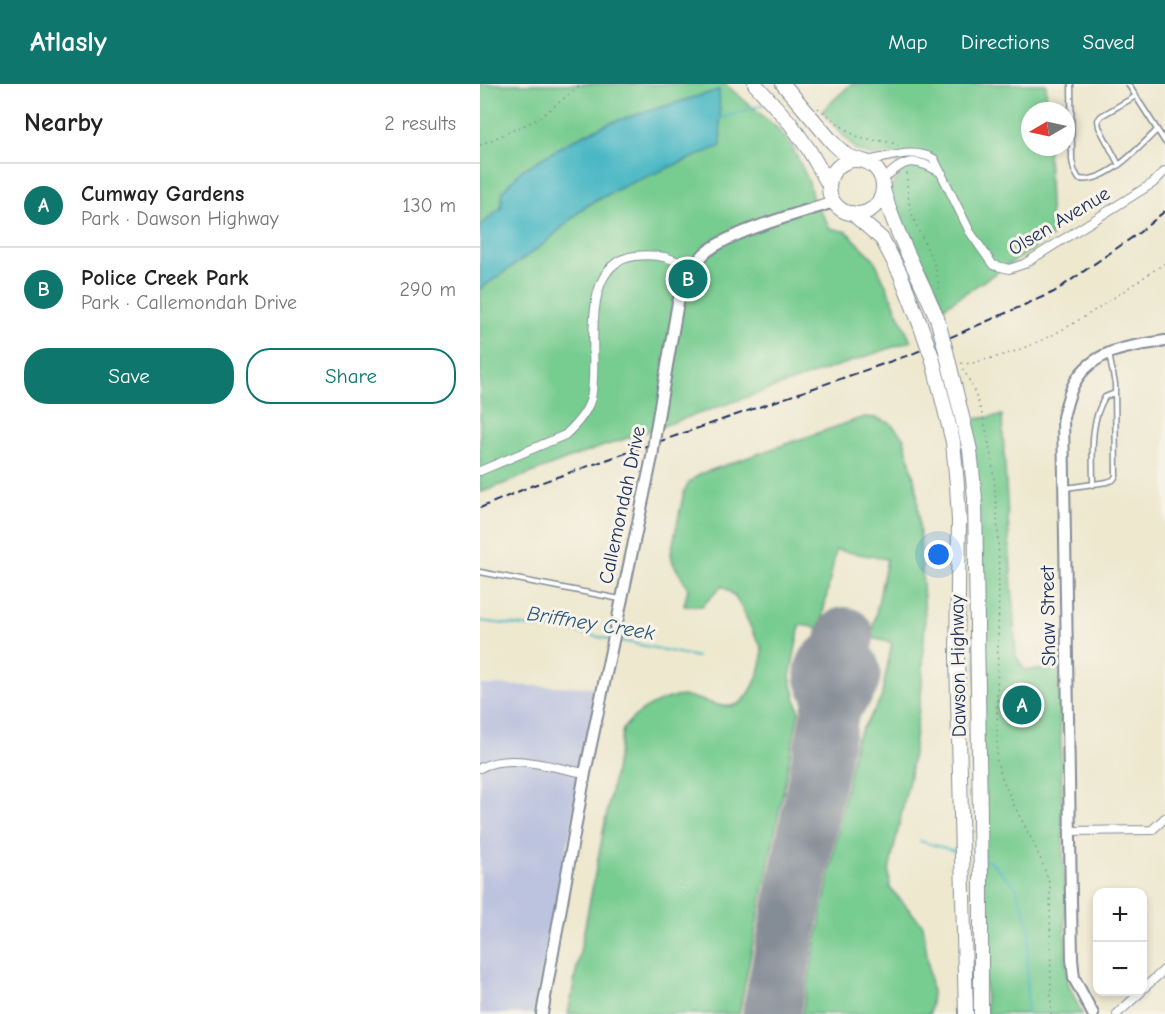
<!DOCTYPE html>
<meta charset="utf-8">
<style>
:root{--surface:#fff;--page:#f6f6f6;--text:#222;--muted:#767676;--line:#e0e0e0;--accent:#0f766e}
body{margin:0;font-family:"Comic Neue",sans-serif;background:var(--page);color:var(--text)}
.controls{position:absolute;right:18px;bottom:18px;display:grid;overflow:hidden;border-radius:12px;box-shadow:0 3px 9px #0003}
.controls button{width:54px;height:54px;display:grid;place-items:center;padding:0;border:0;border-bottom:2px solid var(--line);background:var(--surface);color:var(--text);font:30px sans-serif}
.compass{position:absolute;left:541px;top:18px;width:54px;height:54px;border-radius:50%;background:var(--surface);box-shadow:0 3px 9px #0003;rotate:261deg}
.you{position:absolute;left:459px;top:471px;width:21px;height:21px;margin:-15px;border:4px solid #fff;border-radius:50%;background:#1a73e8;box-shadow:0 0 0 9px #1a73e833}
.badge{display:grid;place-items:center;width:39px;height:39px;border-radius:50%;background:var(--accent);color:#fff;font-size:20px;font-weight:700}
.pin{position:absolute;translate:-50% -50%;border:3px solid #fff;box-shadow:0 2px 6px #0006}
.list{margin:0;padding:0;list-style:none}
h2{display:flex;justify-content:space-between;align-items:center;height:78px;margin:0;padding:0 24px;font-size:26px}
h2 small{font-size:20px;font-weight:400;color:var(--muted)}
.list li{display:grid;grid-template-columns:39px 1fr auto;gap:18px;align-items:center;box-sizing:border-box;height:84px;padding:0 24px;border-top:2px solid var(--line)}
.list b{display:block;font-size:22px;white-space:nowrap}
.list p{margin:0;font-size:20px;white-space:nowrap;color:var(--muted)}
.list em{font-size:20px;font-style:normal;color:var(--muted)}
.actions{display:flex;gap:12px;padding:18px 24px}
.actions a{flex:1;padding:14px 0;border:2px solid var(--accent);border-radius:24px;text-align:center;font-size:21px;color:var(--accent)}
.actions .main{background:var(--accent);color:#fff}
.map{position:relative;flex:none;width:685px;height:930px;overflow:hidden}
header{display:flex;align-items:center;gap:36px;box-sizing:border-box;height:84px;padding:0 30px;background:var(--accent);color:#fff}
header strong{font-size:28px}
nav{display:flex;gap:33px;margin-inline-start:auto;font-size:21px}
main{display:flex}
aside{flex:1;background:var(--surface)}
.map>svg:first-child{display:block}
</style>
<header>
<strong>Atlasly</strong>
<nav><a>Map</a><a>Directions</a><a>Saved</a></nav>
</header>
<main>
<aside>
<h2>Nearby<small>2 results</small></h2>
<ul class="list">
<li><span class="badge">A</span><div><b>Cumway Gardens</b><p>Park · Dawson Highway</p></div><em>130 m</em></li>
<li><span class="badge">B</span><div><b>Police Creek Park</b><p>Park · Callemondah Drive</p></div><em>290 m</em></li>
</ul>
<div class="actions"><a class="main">Save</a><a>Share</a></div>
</aside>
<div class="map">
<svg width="685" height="930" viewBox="0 0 685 930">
<rect width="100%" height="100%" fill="#f7f3e8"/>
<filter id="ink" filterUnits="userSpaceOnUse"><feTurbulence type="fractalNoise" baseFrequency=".0167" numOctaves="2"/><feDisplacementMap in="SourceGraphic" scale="12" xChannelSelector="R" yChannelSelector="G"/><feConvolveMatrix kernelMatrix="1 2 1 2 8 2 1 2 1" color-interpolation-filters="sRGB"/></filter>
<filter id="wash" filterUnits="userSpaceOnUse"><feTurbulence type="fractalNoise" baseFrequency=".008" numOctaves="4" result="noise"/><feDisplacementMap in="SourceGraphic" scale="24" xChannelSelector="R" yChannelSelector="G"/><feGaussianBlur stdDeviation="1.35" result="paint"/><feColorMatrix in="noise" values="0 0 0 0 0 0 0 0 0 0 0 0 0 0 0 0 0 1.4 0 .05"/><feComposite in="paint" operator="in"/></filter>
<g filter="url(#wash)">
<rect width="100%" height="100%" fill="#eee8cf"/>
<!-- industrial -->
<path fill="#bcc3de" d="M0,601L120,603L53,930H0Z"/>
<!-- green -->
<path fill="#77cc90" stroke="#497e77" stroke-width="1.5" d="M0,0H245L296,43L313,64L329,98L332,113L350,144L367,148L394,175L431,257L95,372L0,409V205L65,159L105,123L144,102L202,77L238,6L129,39L93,56L42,86L23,107L21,124L0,142Z
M371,0H566L567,27H550V63H568L571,153L458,227L421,146L410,109L411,103L422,88L412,69L393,72L376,66L342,27Z
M522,331L536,572L545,586L579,585L586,873L589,902L602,930H506L489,336Z
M384,333L396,334L410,339L424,354L437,406L445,534L442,602L430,691L409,787L410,804L443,841L452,909L450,930H322L376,655L401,615L412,559L391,554L407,475L356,466L340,544L320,541L310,593L319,627L259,930H88L143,645C156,627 188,608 210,613C224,616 241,625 255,621C271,617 284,581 282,566C281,561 277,555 274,550C265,533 259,511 242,502L222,522H204L208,504L193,479L191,469L204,408L209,398L220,390Z"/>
<!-- water -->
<path fill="#4ab8c4" stroke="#327491" stroke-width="1.5" d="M239,6L241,62L144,102L105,122L65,159L0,205V142L21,124L23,107L42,86L93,56L129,39Z"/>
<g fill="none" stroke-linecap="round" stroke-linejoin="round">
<!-- stream -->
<path stroke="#4ab8c4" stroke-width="2" d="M239,35L285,20
M0,537L96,548L129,555
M137,556L217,573
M440,757L478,768
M506,776L511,778L536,803L550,844L547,878V930"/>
<!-- taxiway -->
<path stroke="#848c96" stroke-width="22" d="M335,703C338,685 347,657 345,640C342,619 319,603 327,580C340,541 400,560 388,600C384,615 355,644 344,658"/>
<!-- runway -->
<path stroke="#848c96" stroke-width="58" d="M291,930L365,552"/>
</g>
</g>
<g filter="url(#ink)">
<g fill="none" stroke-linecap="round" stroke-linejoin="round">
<defs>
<path id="lane" d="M591,0L592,76L594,86L599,95C626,100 660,63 677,46
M648,0L685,58
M639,81L619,43L618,36L621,32L656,12
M613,401C613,371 609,339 625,313L635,309
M586,404L627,398L633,396L636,392L635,300L629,270
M0,488L140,515"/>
<path id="street" d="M385,77C409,74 432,63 454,75L490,148L513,181L529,185L544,180L673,99L685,87
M402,97C425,74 434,73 462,89
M0,387L85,351C96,341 107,329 111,314C120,275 96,179 155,172C178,169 193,174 212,185
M0,684C30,668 73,684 105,689
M590,747L672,746L685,734
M662,906L685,885
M637,930L661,908"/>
<path id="secondary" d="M175,351L198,218C204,200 211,182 225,169C251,147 320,129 354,118
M62,930L105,689L172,373
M613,930L594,894L592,875L583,333C586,322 589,308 595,298C614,265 652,262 685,257"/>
<path id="highway" d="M275,0L310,39L329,66L349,101
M303,0L353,59L367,72L379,76
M349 103a27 27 0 1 1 54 0a27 27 0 1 1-54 0Z
M403,105C415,149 439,191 457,234
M372,129L402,155L420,189L440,240
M466,267L490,366L495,414L501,797V930
M452,273L473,358L477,401L479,437L477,572L486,930"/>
</defs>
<!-- lane casing -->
<use href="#lane" stroke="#848c96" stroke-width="7"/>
<!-- street casing -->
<use href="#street" stroke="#848c96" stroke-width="10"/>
<!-- secondary casing -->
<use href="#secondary" stroke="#848c96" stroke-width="14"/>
<!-- highway casing -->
<use href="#highway" stroke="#848c96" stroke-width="16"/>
<!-- path -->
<path stroke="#848c96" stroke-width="1.5" stroke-dasharray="1.5 4.5" stroke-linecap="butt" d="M338,24C352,34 365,47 381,54C393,58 409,55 418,62
M0,61L58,35L102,0
M427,89C427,105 428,120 434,136C443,159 459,181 459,207
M481,279C489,281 499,277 508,275C574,260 629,216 685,179
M483,285C524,352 519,485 518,563C517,601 517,639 517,677C528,722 560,759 570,804L571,930"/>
<!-- lane -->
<use href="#lane" stroke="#fff" stroke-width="4"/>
<!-- street -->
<use href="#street" stroke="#fff" stroke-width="8"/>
<!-- secondary -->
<use href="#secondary" stroke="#fff" stroke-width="10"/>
<!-- highway -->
<use href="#highway" stroke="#fff" stroke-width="14"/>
<!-- rail -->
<path stroke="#1b2f5e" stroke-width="2" stroke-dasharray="9 4.5" stroke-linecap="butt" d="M0,424L51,402L432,270L574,208L660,148L685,127"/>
<defs>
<path id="secondary-bridge" d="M172,373L175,351"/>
<path id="highway-bridge" d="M457,234L466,267
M440,240L452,273"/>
</defs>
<!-- secondary-bridge casing -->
<use href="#secondary-bridge" stroke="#848c96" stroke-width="14" stroke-linecap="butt"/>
<!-- highway-bridge casing -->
<use href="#highway-bridge" stroke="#848c96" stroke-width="16" stroke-linecap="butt"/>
<!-- secondary-bridge -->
<use href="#secondary-bridge" stroke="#fff" stroke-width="10"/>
<!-- highway-bridge -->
<use href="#highway-bridge" stroke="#fff" stroke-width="14"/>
</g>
</g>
<g text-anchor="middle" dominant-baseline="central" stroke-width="6" stroke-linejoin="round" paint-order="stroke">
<!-- street labels -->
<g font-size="20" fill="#1b2f5e" stroke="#f7f3e8">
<text transform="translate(579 137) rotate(-31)">Olsen Avenue</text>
<text transform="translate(142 421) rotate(-78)">Callemondah Drive</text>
<text transform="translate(568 532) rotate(-91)">Shaw Street</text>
<text transform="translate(478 582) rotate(-91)">Dawson Highway</text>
</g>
<!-- water labels -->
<g font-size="21" font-style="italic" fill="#29587d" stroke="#f7f3e8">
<text transform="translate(111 539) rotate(9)">Briffney Creek</text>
</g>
</g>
</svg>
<div class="controls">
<button>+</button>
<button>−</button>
</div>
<svg class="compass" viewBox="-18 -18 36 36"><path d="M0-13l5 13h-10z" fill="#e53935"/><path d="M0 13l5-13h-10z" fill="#767676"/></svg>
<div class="you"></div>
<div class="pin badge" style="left:542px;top:621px">A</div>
<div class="pin badge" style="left:208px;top:195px">B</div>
</div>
</main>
